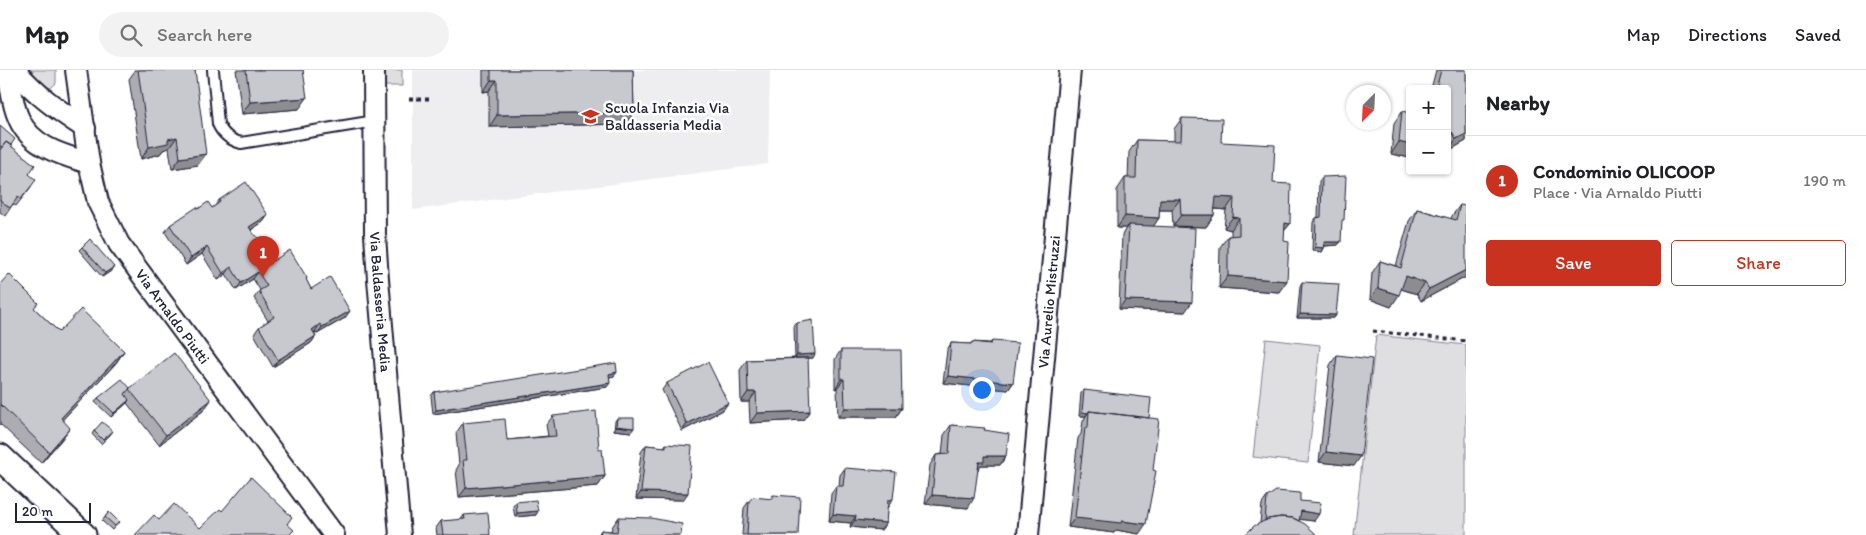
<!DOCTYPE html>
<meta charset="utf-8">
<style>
:root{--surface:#fff;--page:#f2f2f2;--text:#202124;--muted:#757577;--line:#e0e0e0;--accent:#c8321e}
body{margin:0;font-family:Itim,sans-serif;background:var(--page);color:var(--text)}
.controls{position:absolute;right:15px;top:15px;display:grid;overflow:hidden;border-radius:5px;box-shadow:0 1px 4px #0004}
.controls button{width:45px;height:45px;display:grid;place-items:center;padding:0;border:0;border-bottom:1px solid var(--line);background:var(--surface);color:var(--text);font:25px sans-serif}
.compass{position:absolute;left:1346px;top:15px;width:45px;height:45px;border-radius:50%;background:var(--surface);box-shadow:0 1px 4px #0004;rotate:204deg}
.scale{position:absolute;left:15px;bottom:12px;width:76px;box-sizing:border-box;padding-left:5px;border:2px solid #22223b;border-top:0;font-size:14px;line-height:18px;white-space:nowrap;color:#22223b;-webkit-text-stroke:4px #fff;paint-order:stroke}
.you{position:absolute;left:981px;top:319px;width:18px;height:18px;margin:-12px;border:4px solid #fff;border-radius:50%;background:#1a73e8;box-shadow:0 0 0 8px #1a73e833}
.badge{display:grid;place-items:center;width:32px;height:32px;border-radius:50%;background:var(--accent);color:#fff;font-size:16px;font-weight:700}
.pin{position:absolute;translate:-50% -41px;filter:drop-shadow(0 1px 2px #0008)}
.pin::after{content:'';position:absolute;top:26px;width:18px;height:15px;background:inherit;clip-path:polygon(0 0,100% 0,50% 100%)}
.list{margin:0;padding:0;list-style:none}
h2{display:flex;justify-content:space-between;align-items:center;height:65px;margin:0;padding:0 20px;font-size:21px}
h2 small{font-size:16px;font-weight:400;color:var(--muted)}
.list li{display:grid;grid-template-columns:32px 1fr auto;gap:15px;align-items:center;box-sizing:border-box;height:90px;padding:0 20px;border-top:1px solid var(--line)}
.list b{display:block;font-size:19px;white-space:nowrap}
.list p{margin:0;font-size:16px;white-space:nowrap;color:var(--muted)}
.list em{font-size:16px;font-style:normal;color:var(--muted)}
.actions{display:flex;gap:10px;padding:15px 20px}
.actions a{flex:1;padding:11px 0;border:1px solid var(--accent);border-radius:5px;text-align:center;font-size:18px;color:var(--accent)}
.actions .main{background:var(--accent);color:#fff}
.icon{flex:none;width:28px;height:28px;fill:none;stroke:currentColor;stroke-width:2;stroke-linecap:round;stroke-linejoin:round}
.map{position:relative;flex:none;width:1466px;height:465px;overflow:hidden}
header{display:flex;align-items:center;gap:30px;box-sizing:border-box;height:70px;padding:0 25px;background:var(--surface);border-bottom:1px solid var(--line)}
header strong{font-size:24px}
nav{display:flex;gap:28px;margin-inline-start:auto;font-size:18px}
.search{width:350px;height:45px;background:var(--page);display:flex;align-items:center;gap:12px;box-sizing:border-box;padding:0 18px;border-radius:28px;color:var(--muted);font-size:19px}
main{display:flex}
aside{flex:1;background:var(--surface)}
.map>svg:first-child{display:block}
</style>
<header>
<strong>Map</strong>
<div class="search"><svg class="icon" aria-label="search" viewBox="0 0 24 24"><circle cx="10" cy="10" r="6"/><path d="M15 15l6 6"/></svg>Search here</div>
<nav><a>Map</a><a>Directions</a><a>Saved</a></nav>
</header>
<main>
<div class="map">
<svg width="1466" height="465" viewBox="0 0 1466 465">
<rect width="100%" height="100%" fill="#fff"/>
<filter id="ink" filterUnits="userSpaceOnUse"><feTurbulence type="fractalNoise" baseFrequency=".02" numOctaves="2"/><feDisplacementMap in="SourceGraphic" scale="10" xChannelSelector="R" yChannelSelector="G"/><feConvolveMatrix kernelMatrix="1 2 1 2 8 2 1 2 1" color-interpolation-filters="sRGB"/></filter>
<g filter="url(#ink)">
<!-- built -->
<path fill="#eeeef1" d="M413,0H770L768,94L413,140Z"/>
<!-- green -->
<path fill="#dfdfe2" stroke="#80808e" d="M31,0H56V13L51,18L43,16Z
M385,0H402V16H385Z
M1376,265L1466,275V465H1354Z
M1266,269L1320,275L1308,393L1253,387Z"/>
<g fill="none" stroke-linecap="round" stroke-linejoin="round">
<defs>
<path id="service" d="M213,0L218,54C223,65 230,70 241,73L375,51"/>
<g id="minor">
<path d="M7,0C11,15 12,35 19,49C31,77 63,85 89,93"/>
<path d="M15,0C35,24 59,41 85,58"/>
<path id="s1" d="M76,0L89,93L98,132L119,174L334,465"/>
<path id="s2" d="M374,0L375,165L378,209L400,465"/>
<path id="s3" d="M1028,465L1070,0"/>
</g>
<path id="tertiary" d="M0,387L83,465"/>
</defs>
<!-- service casing -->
<use href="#service" stroke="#22223b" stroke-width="14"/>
<!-- minor casing -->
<use href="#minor" stroke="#22223b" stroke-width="24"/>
<!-- tertiary casing -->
<use href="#tertiary" stroke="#22223b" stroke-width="29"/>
<!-- path -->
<path stroke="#22223b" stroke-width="3" stroke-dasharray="4 4" stroke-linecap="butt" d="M409,29H432
M1373,261L1466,271"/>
<!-- service -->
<use href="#service" stroke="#fff" stroke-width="10"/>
<!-- minor -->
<use href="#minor" stroke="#fff" stroke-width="20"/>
<!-- tertiary -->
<use href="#tertiary" stroke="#fff" stroke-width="25"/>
</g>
<!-- wall -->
<path fill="#acacb2" stroke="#22223b" d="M134,0H195L198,95L172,99L169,78L163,80L160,84L141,89L129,9L134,2Z
M236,0H303L299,39L242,44Z
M483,0H633L634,43L625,54L489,57V21L483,22Z
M1436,0H1466V71L1448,81L1447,78V19H1431Z
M1402,41L1410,88L1391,84L1394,53Z
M1182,48L1221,72L1273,113L1290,154L1284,161L1279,222L1219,218L1220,177L1228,166H1231V160L1224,158L1226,140L1214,139V145L1206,157L1173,156L1172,140H1159V148L1153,156L1185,242L1119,239L1122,165L1126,158H1117V120L1125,108H1128L1129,82L1137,70L1174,71V59Z
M0,56L11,75L29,104L31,117L16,136L13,134L5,146L0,142Z
M1322,107L1341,172L1338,175L1325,176L1322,182L1312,181L1313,152L1316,148L1318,147L1319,111Z
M219,130L268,145L263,152L251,160L273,191L307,208L306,210L311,219L345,248L317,264L315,262L313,263L316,266L311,273L273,297L254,264L259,257L268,251L254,228L260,220L253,209L236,220L226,204L218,210L202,184L186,195L165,162L170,155L198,139L212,138L215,136Z
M1460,135L1466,207L1421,231L1417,224L1401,219L1391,237L1370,229L1372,203L1380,191L1396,196L1409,151L1417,139L1451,149L1452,146Z
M82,177L111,201L102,207L79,180Z
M1302,212L1336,245L1334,248H1297L1300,216Z
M0,214L34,238L59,262L124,281L116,293L62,350V369L41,393L0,354Z
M797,253L813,288H808L803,350L750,353L749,332H741L740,300L747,290L795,288L794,256Z
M992,271L1013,313L1008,320L943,313L947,280L951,273L970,274L972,272L990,273Z
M841,280L902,338L896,347H838L837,318L835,319V289Z
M1337,285L1354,396L1319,392L1330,295Z
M617,302L614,306L609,307L607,317L433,344L431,326L434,322Z
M667,313L728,333L723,340L682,361L662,320Z
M130,318L204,340L159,375L127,333L111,347L95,332L98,328Z
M1084,320L1149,348L1139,464L1116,460L1114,463L1068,457L1078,368L1081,364L1083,351L1086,346H1079L1081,323Z
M553,346L599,379L605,406L598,416L459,427L456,400L459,395L456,363L463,353L507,370L548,366L546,355Z
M617,348L631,362L614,360L615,351Z
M951,355L984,360L1006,386L1000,395H981L978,399L968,438L925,434L930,395L936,385L942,384L944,365Z
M94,361H113L110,365L101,374L92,364Z
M666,374L683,430L636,429L641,382L646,375L664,377Z
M845,398L888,437H887L886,453L881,460L850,457L851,453L829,451L831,423L836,416H839L840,405Z
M773,425L798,465H742L744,438L749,431L771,429Z
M1267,427L1300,431L1314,451L1299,449V451L1260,453L1262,434Z
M516,432L536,445L515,447L513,436Z
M109,442L119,452L112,460L102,451Z
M464,445L490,465H437L436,458L441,451L461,450Z
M619,447L681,465H598L601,460L611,461L612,457Z"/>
<!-- shaded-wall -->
<path fill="#8c8c91" stroke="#22223b" d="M491,10H497L489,21L483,22Z
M307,28L299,39L242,44L250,32Z
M634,43L625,54L489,57L497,45Z
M1447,61L1453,63L1447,71Z
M1466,64V71L1448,81L1456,69Z
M177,67L169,78L163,80L160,84L141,89L149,77L168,69Z
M1399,72L1410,75V88L1391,84Z
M206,84L198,95L172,99L180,88Z
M1216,127L1234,128L1226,140L1208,138Z
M1160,129H1180L1172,140H1151Z
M268,145L263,152L244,164L249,157Z
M1181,145H1214L1206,157L1173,156Z
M1125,146L1159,148L1151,160L1129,155L1126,158H1117Z
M1233,147L1239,148L1231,160L1224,158Z
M1285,153L1290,154L1281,165Z
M1325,172H1341L1338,175L1323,176Z
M207,177L202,184L186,195L191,188Z
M1315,177L1324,178L1322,182L1312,181Z
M114,197L111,201L102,207L105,203Z
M231,197L226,204L218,210L223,203Z
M1466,200V207L1421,231L1429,219Z
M258,202L253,209L236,220L241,213Z
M1228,206L1287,211L1279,222L1219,218Z
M1406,206L1425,213L1417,224L1398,218Z
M1378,218L1399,225L1391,237L1370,229Z
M1125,230L1192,232L1185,242L1119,239Z
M350,241L345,248L317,264L322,257Z
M1300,244L1336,245L1334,248H1297Z
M320,254L315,262L307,267L312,260Z
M316,266L311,273L273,297L278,290Z
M124,281L116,293L53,360L61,348Z
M815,284L813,288H795L797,285Z
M617,302L614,306L606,308L609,304Z
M948,306L1013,313L1008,320L943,313Z
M841,309H844L837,318L835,319Z
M610,313L607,317L433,344L436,340Z
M748,322H756L749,332H741Z
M129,330L127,333L111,347L114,343Z
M211,330L204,340L159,375L166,365Z
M728,333L723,340L682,361L687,354Z
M845,338H902L896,347H838Z
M810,341L803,350L750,353L757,343Z
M1082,342L1088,343L1086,346H1079Z
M616,356L634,358L631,362L614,360Z
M70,358L62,369L41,393L49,382Z
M1326,382L1361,386L1354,396L1319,392Z
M984,386H1006L1000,395H981L977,401L973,402Z
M605,406L598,416L459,427L466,418Z
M641,422L688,423L683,430L636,429Z
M932,425L974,428L968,438L925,434Z
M893,429L888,437H883L888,430Z
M538,441L536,445L515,447L517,443Z
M1301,441L1319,444L1314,451L1296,449Z
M833,444L856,446L851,453L829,451Z
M1075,448L1122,451L1146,454L1139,464L1116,460L1114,463L1068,457Z
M855,450L886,453L881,460L850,457Z"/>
<!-- building -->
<path fill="#c8c8cf" stroke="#22223b" d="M138,0H195L206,84L180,88L177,67L168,69V73L149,77Z
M246,0H303L307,28L250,32Z
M491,0H633L634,43L497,45V10H491Z
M1441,0H1466V64L1456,69L1453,63L1447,61V19H1436Z
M1402,41L1410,43V75L1399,72Z
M1182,48L1222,49L1221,72L1275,75L1273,113L1291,114L1290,154L1285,153L1284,171L1289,172L1287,211L1228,206V166L1239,165V148L1233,147L1234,128L1216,127L1214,145H1181L1180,129H1160L1159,148L1125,146V108H1136L1137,70L1181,71Z
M0,56L15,69L11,75L6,72L2,77L0,76Z
M6,72L35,95L29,104L36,110L21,129L18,127L10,138L0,130V80Z
M1346,106L1344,150H1342L1341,172H1325L1324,178L1315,177L1316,148L1321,147L1322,107Z
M246,112L268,145L249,157L255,166L256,165L273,191L290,180L307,208L306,209L311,219L330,207L350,241L322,257L320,254L312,260L316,266L278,290L259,257L274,247L259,221L267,216L258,202L241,213L231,197L223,203L207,177L191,188L170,155L197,137L198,139L208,132L212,138L220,132L219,130Z
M1460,135L1466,136V200L1429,219L1425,213L1406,206L1399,225L1378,218L1380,191L1401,198L1417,139L1456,150Z
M1129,155L1195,158L1192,232L1125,230Z
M90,169L114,197L105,203L82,177Z
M9,204L38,233L34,238L59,262L81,239L124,281L61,348L70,358L49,382L0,334V214Z
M1302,212L1339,214L1336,245L1300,244Z
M813,250L815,284L797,285V253Z
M992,271L1018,273L1013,313L948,306L951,273L971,274L972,272L991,274Z
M841,280H901L902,338H845L844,309H841Z
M174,283L211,330L166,365L129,319Z
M1337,285L1372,289L1361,386L1326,382Z
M808,288L810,341L757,343L756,322H748L747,290Z
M708,292L728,333L687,354L667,313Z
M616,293L617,302L609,304L610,313L436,340L434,322Z
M122,309L130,318L125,324L129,330L114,343L98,328Z
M1084,320L1151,328L1149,348L1089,341L1088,343L1082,342Z
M596,341L599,379H602L605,406L466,418L463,390H467L463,353L505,349L507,370L556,366L553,346Z
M1089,341L1159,349L1153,400L1156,401L1146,454L1122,451L1121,453L1075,448L1085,358H1088Z
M617,348H634V358L616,356Z
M102,352L113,361L103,370L94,361Z
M951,355L985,358L984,360L1009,364L1006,386H984V392H979L974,428L932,425L936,385L949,384Z
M666,374L692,376L688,423L641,422L646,375L666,377Z
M845,398L896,402L893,429L888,430L886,453L855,450L856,446L833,444L836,416H843Z
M251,407L292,447L287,454L294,460L289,465H135L154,445L159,450L174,434L200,458L220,439L222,441Z
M1276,421L1300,423V431L1321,433L1319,444L1301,441L1299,451L1293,448L1281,447L1268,449L1265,451L1267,427Z
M773,425L800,427L798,465H747L749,431L753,427L773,429Z
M536,430L538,441L517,443L516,432Z
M109,442L119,452L115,456L105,447Z
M488,443L490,465H443L441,451L465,449L464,445Z
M619,447L651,448L682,454L681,465H600L601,460L617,462Z
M1281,447L1293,448L1305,454L1315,463L1316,465H1245L1254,456L1268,449Z"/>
</g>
<!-- icons -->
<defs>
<symbol id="school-bare" viewBox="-9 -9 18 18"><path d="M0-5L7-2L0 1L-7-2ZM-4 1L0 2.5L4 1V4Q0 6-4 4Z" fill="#c8321e" stroke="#fff" stroke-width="2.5" paint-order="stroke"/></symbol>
</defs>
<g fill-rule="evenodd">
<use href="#school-bare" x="578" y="34" width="25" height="25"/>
</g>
<g text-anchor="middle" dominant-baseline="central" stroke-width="5" stroke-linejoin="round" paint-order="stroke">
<!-- poi labels -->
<g font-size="15" fill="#22223b" stroke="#fff" text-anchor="start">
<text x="605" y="38">Scuola Infanzia Via<tspan x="605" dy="17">Baldasseria Media</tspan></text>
</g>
<!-- street labels -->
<g font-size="15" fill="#22223b" stroke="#fff">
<text stroke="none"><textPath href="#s3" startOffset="234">Via Aurelio Mistruzzi</textPath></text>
<text stroke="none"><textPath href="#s2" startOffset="232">Via Baldasseria Media</textPath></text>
<text stroke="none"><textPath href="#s1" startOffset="271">Via Arnaldo Piutti</textPath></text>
</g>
</g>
</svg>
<div class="controls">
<button>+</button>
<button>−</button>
</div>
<svg class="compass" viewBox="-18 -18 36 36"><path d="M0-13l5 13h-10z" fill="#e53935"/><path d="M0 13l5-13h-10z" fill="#757577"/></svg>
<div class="scale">20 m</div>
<div class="you"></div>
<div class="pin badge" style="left:263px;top:207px">1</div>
</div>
<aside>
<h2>Nearby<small></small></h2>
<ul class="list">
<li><span class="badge">1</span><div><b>Condominio OLICOOP</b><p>Place · Via Arnaldo Piutti</p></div><em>190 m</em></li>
</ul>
<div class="actions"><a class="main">Save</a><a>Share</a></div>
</aside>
</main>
